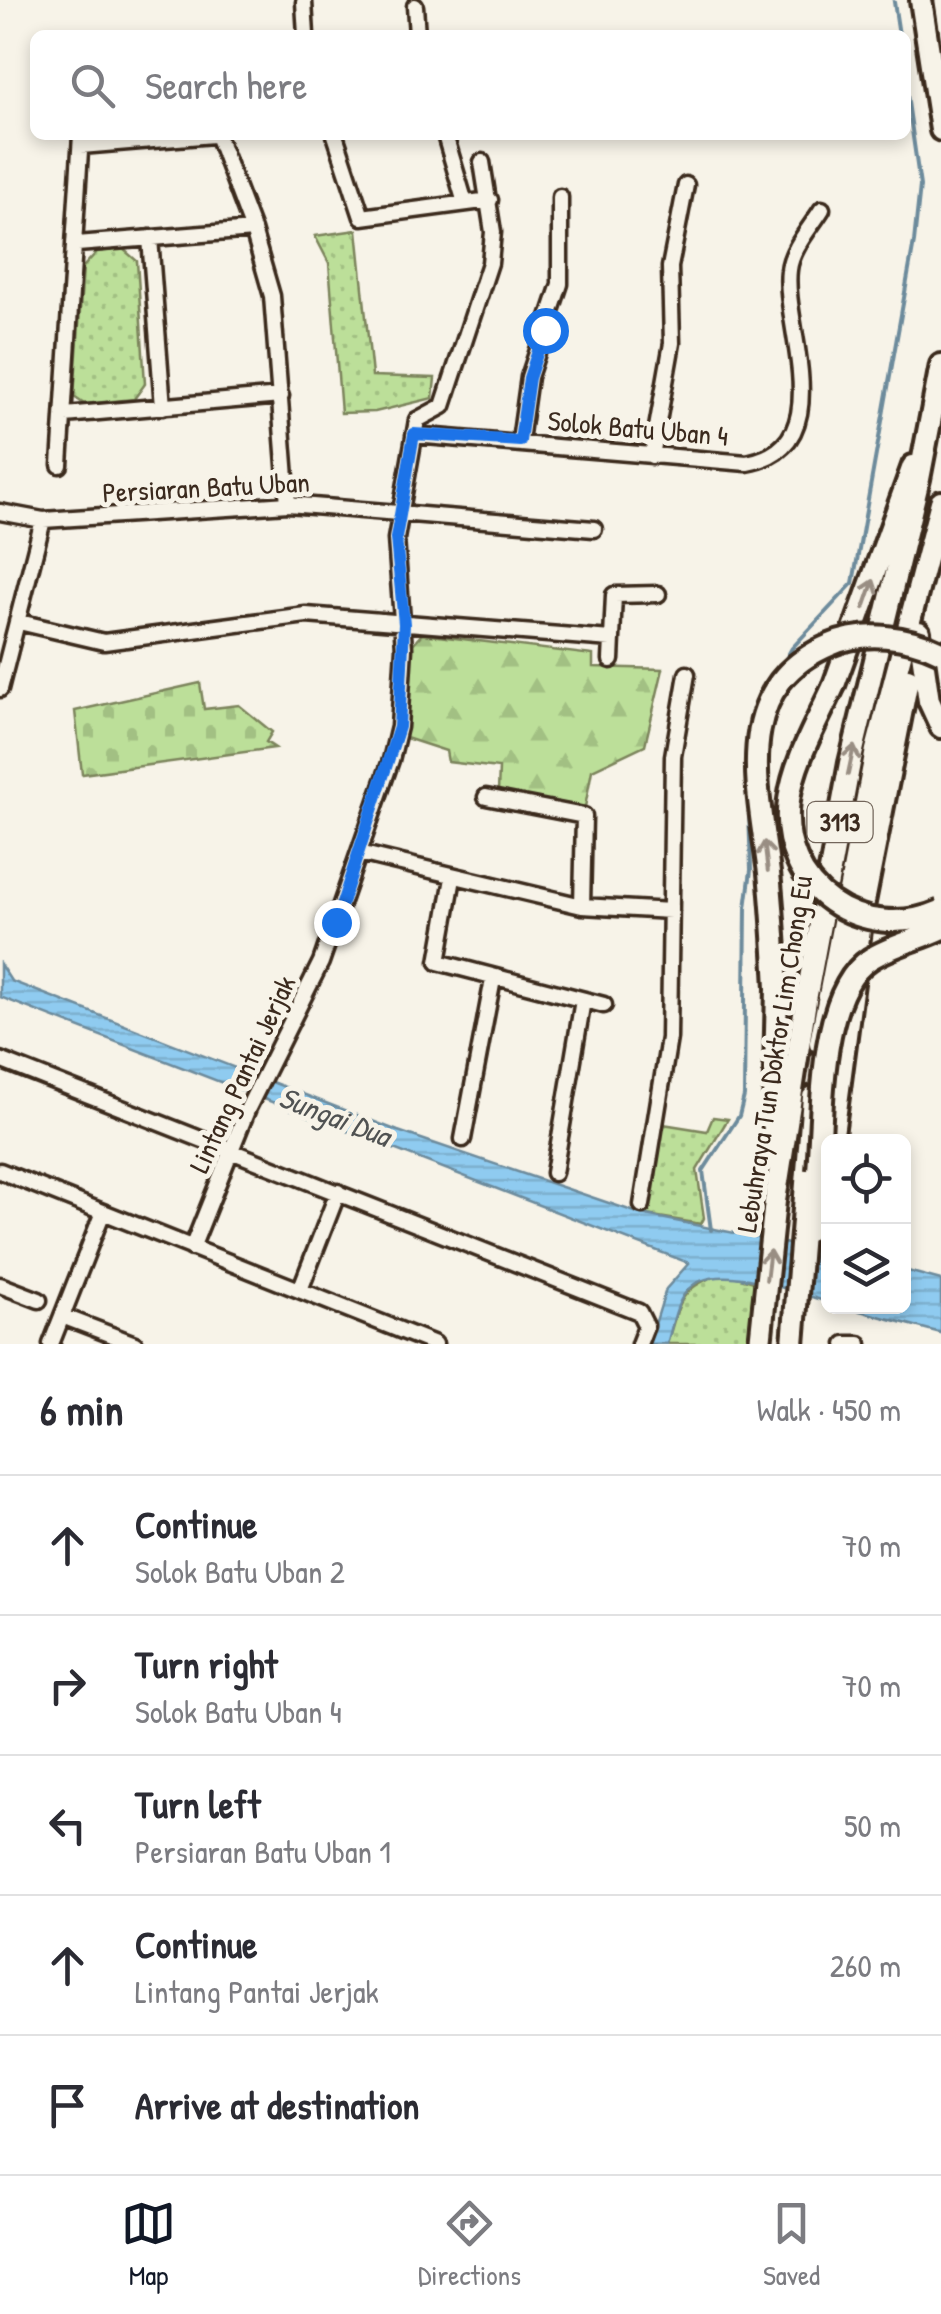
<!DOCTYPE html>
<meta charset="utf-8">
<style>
:root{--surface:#fff;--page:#f7f7f7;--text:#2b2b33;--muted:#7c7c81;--line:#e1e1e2;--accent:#111827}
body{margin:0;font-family:"Patrick Hand",sans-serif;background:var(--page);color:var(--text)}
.controls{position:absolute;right:30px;bottom:30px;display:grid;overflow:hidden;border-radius:15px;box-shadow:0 5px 15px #0003}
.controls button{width:90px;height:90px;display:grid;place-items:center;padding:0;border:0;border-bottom:2px solid var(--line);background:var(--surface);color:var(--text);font:50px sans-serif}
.stop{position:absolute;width:30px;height:30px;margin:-22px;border:8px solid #1a73e8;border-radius:50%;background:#fff}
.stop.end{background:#1a73e8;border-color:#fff;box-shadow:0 2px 10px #0008}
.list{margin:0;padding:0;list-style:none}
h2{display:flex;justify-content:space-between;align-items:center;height:130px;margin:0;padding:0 40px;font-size:42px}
h2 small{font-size:32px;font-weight:400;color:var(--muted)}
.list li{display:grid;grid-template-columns:65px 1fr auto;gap:30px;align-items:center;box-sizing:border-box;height:140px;padding:0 40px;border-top:2px solid var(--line)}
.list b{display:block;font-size:38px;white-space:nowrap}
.list p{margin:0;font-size:32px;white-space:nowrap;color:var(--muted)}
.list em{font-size:32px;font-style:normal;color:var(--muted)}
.icon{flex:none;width:55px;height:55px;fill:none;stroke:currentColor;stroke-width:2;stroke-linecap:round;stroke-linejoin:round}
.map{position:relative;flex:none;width:941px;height:1344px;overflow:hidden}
.search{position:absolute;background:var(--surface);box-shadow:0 5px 15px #0003;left:30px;right:30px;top:30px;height:110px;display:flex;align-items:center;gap:25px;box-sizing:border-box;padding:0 35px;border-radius:15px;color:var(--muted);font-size:38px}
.sheet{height:830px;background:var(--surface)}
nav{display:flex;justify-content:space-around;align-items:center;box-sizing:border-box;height:140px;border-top:2px solid var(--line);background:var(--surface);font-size:28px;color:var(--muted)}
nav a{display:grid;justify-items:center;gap:5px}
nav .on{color:var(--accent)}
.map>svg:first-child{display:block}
</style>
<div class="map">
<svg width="941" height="1344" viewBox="0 0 941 1344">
<defs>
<pattern id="grass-dots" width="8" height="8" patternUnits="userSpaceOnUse" patternTransform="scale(2.5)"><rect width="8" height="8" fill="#bcdf99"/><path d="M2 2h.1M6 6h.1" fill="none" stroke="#a2c083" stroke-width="1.8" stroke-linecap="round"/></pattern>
<pattern id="forest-firs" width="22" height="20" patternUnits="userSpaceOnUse" patternTransform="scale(2.5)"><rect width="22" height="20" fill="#bcdf99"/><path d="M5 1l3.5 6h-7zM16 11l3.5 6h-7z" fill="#a2c083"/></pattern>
<pattern id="cemetery-stones" width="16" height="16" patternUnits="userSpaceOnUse" patternTransform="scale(2.5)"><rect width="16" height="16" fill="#bcdf99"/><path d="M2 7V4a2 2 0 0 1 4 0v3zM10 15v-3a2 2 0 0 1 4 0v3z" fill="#a2c083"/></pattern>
<pattern id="water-rules" width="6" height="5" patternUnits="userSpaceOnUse" patternTransform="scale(2.5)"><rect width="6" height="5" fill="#8fcbf0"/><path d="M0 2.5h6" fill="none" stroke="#7caecd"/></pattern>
</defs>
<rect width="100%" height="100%" fill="#f7f3e8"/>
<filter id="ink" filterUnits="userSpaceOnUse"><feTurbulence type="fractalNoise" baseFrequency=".01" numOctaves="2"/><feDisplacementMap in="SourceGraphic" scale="20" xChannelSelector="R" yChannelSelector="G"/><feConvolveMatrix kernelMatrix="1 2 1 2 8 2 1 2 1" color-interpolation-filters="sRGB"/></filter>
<g filter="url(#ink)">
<!-- grass -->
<path fill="url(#grass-dots)" stroke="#7c845c" stroke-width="2.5" d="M357,230L372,376L435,378L433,398L375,412L341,413L329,263L315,236Z
M123,249L137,261L145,384L134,399L84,404L74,397L83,267L97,252Z
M713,1117L728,1119L697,1170L704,1218L701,1224L641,1214L648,1210L663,1124L707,1131Z
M723,1273L754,1282L748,1344H667C680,1302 678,1288 723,1273Z"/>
<!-- forest -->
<path fill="url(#forest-firs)" stroke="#7c845c" stroke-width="2.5" d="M422,634L593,655V667L663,669L645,745L592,770L585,807L498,792L499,768L448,762L446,751L406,738L413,644Z"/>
<!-- cemetery -->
<path fill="url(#cemetery-stones)" stroke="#7c845c" stroke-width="2.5" d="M200,683L204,709L239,705L272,732L266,742L275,748L82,774L75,711Z"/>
<!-- water -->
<path fill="url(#water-rules)" stroke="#6d8b9c" stroke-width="2.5" d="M0,964L11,981L398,1131L641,1214L828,1252V1302C792,1292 713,1257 686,1292C675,1305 672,1328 667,1344H649L666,1289L689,1263L0,997Z
M904,1270L941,1280V1333L845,1307L904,1306Z"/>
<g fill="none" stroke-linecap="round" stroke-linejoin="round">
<!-- stream -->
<path stroke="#6d8b9c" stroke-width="4" d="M894,2L899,35
M780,669L792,648L853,583L914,242L920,186L906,88
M711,1230L703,1171L739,1116L744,1096L746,908L751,870L748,782"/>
<defs>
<path id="minor" d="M304,2L306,35
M415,6L417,35
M217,135L253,230L272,296L288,504
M335,135L362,217L490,200
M445,135L465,203
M81,146L213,135
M150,238L163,407
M77,244L253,230
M65,415L281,396
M414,435L747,463C841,446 782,326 789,270C791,249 811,227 822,209
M520,441L529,377L560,284V197
M652,456L672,343L670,267L686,185
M60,465L81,135
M0,512L43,520L288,504L594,529
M19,622L104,642L306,615L611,639
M611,660L614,595L658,594
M0,689L43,520
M486,797L584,816L582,906
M359,853L582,906L671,911
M453,878L438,962L604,1005
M0,1060L639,1312L646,1326L639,1344
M463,1139L493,979
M0,1171L435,1344
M554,1173L583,1000
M642,1205L669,1038L673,756L687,674
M192,1248L248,1108L321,962L391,760L399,727L404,648L396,539L417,420L443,406L490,263L493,232L482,162
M0,1285L39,1300
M300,1290L338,1192
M62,1316L135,1344
M51,1344L103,1212
M845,1344H859"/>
<path id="highway" d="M921,0L941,130
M919,632L929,701L941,727
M834,685L913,466
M820,1043L876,750L941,502
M832,1142L863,907L908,679
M773,1159L777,988
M802,1236L817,1222L828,1164
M760,1344L775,1201L806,1000L850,763L919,479L941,365
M793,1344L813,1097"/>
</defs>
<!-- minor casing -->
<use href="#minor" stroke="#3b2a1e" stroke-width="21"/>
<!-- highway casing -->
<use href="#highway" stroke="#3b2a1e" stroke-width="28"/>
<!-- minor -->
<use href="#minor" stroke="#f7f3e8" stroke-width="14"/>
<!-- highway -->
<use href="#highway" stroke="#f7f3e8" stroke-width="20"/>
<defs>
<path id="highway-bridge" d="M834,685C818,721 794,760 789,800C777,889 863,945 941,911
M777,988C775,949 773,911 769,873C758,788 730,687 830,645C865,630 908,636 941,652
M818,1171C823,1114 818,993 870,959C892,945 918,940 941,929"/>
</defs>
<!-- highway-bridge casing -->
<use href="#highway-bridge" stroke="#3b2a1e" stroke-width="28" stroke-linecap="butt"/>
<!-- highway-bridge -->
<use href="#highway-bridge" stroke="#f7f3e8" stroke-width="20"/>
</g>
<!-- one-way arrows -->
<defs><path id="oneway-shaft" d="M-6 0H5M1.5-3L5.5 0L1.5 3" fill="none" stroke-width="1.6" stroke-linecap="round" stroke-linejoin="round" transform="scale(2.5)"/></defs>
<g stroke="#998e83">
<use href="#oneway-shaft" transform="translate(869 594) rotate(-71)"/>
<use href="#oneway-shaft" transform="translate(851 760) rotate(-78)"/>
<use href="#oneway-shaft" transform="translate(766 856) rotate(-97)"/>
<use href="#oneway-shaft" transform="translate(768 1265) rotate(-83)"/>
</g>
</g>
<g fill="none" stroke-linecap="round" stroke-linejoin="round" filter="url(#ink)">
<!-- route -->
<path stroke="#1a73e8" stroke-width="12" d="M336,922L399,727L404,624L396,538L414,434L520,441L529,378L545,330"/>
</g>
<g text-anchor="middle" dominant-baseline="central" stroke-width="10" stroke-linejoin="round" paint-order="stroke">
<!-- shield labels -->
<rect fill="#f7f3e8" stroke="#73665b" stroke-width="2.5" x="807.5" y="802" width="65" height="40" rx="8"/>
<g font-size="25" font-weight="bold" fill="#3b2a1e">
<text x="840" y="822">3113</text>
</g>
<!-- street labels -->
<g font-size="28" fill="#3b2a1e" stroke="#f7f3e8">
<text transform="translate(638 428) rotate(5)">Solok Batu Uban 4</text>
<text transform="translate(206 487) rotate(-3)">Persiaran Batu Uban</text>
<text transform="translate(774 1054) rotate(-81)">Lebuhraya Tun Doktor Lim Chong Eu</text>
<text transform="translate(242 1074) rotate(-65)">Lintang Pantai Jerjak</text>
</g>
<!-- water labels -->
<g font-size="30" font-style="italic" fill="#505252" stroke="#f7f3e8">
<text transform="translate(335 1116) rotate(21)">Sungai Dua</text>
</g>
</g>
</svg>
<div class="controls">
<button><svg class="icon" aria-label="locate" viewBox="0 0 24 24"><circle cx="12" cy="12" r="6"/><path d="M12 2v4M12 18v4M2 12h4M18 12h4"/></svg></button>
<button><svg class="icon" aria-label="layers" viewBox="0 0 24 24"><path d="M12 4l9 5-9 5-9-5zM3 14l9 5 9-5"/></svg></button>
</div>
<div class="stop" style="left:545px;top:330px"></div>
<div class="stop end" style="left:336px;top:922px"></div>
<div class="search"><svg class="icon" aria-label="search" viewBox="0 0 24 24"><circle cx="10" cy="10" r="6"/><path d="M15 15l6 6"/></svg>Search here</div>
</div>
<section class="sheet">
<h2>6 min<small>Walk · 450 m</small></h2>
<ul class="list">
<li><svg class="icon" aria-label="ahead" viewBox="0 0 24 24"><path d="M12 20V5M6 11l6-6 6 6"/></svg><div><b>Continue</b><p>Solok Batu Uban 2</p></div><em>70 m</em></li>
<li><svg class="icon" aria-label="right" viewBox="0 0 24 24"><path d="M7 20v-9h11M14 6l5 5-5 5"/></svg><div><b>Turn right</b><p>Solok Batu Uban 4</p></div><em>70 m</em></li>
<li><svg class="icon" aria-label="left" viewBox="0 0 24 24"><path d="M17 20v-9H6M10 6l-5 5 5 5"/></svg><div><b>Turn left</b><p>Persiaran Batu Uban 1</p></div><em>50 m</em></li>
<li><svg class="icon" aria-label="ahead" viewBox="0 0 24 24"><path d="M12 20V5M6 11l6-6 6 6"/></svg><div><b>Continue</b><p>Lintang Pantai Jerjak</p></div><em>260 m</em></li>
<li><svg class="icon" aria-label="arrive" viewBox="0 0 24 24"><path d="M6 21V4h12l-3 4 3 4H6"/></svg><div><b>Arrive at destination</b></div></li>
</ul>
</section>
<nav>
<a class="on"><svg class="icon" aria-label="map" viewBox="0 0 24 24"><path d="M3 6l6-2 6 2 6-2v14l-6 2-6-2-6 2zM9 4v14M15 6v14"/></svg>Map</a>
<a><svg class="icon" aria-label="directions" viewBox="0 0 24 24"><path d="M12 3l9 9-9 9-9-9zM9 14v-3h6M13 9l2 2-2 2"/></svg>Directions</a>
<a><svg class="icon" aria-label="saved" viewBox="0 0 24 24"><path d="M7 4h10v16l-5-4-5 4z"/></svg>Saved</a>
</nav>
